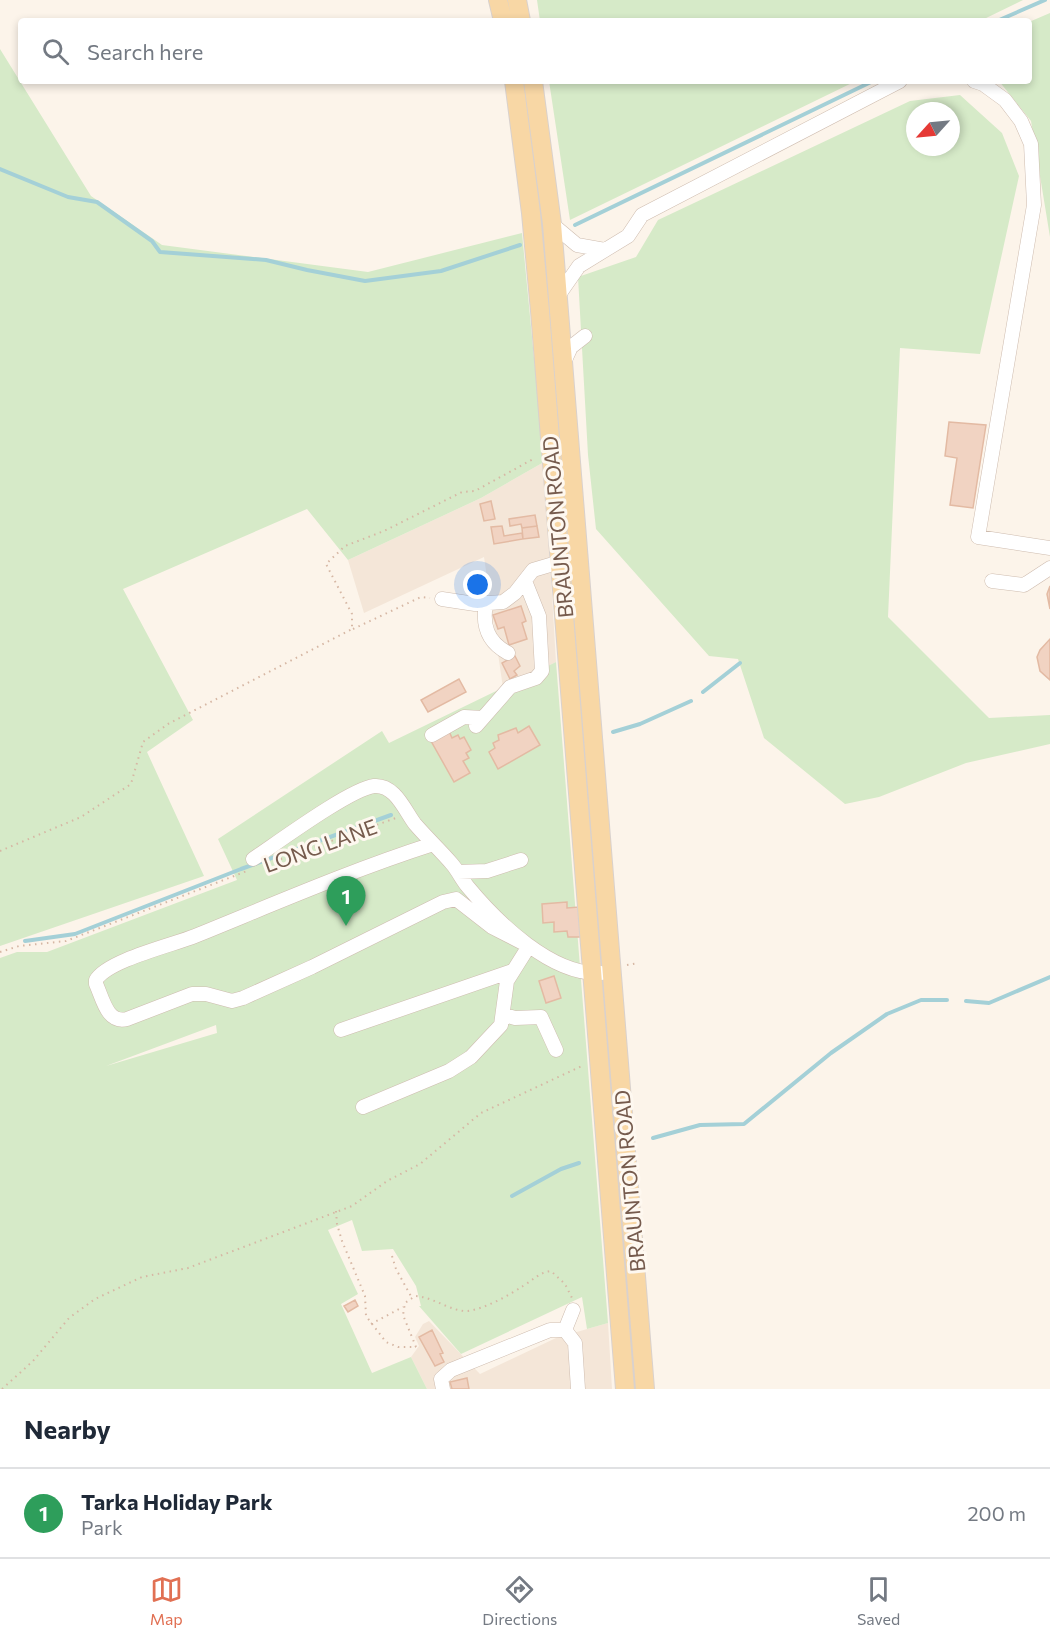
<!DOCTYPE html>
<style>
:root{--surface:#fff;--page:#f2f2f3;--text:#1f2937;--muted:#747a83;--line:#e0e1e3;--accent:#e17053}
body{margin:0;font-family:Commissioner,sans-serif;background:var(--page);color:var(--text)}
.compass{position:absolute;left:906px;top:102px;width:54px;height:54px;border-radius:50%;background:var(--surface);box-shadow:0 3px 9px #0003;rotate:243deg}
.you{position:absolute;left:478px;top:585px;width:21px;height:21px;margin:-15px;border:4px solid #fff;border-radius:50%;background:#1a73e8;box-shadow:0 0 0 9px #1a73e833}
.badge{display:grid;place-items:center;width:39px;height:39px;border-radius:50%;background:var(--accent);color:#fff;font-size:20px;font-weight:700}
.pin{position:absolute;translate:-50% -50px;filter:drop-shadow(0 2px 3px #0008)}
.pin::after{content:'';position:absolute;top:32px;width:21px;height:18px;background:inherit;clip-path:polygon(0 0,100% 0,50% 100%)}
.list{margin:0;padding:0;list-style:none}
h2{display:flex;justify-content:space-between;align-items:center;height:78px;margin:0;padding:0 24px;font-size:26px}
h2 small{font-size:20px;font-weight:400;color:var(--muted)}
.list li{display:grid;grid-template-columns:39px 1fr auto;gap:18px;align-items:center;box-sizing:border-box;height:90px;padding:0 24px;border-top:2px solid var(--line)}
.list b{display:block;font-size:22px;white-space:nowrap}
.list p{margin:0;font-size:20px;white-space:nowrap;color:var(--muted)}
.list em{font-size:20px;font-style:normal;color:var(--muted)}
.icon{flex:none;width:33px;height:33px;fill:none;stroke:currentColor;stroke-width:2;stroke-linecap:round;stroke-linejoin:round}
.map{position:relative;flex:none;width:1050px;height:1389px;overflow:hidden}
.search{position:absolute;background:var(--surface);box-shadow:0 3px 9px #0003;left:18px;right:18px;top:18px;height:66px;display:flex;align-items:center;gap:15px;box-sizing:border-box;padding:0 21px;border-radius:6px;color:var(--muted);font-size:22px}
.sheet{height:168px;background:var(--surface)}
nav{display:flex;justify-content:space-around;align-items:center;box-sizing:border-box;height:84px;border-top:2px solid var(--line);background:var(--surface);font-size:16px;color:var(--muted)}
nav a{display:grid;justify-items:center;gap:3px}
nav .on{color:var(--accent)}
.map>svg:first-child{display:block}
</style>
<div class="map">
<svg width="1050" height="1389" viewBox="0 0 1050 1389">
<rect width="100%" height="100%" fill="#fcf4ea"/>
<!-- residential -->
<path fill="#f4e6d8" d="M544,462L556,662L503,688L484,557L364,613L348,560L481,498Z
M429,1321L480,1374L556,1338L608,1323L612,1389H427L411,1357L419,1346L415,1337L423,1324Z"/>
<!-- green -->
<path fill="#d6eac8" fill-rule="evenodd" d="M537,0H1023L980,21H540Z
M1050,13V237L1031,121L999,81H1029V22Z
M0,49L91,196L162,245L368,272L522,233L544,462L481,498L348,560L307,509L123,589L193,720L147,752L204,876L0,946Z
M549,81H856L570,220Z
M960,95L1002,133L1019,176L980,354L900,348L888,617L989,718L1050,715V744L966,763L879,797L845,804L764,738L738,659L709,656L596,529L588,455L578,277L636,257L658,220L910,101ZM915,111H951V147H915Z
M556,662L608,1323L587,1329L582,1297L461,1354L419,1306H421L416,1286L393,1249L362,1251L352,1220L328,1230L358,1294L341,1304L372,1373L411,1357L427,1389H0V958L17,952H47L237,880L218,839L382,731L389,743ZM216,1025L217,1033L106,1066Z"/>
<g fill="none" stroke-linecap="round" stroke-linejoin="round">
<!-- stream -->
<path stroke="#a4d0d7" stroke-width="4" d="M997,21L1045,0
M0,169L68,197L97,202L152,241L160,252L266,260L307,270L365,281L441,271L520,245
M575,225L873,81
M703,692L740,663
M613,732L640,724L691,701
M25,941L75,934L241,869L391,815
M966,1001L989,1003L1050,977
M653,1138L700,1125L744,1124L831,1053L887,1014L921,1000H947
M512,1196L561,1169L579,1163"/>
</g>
<!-- building -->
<path fill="#f1d3c2" stroke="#e3baa3" stroke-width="1.5" d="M949,422L986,425L973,508L950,505L957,458L945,456Z
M491,501L495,519L484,521L480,504Z
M535,515L537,526L522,528L521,524L510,526L509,519Z
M502,526L504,536L522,533L523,539L494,544L491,527Z
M537,526L539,537L523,539L522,528Z
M1050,586V609L1047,594Z
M521,606L526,621L522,623L527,639L509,645L504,627L498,629L493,615Z
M1050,639V680L1040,671L1037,657L1040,650Z
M515,656L520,666L514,671L517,675L510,679L502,663Z
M459,679L466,692L428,712L421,700Z
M529,726L540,745L498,769L489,752L495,748L493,743L499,740L498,735L516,728L518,733Z
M449,731L452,738L458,735L460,739L464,737L471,750L466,753L469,758L463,761L470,773L454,782L431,741Z
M567,902V908L579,907L581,937H568L567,931L554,932V922L543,923L542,904Z
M554,976L561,998L546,1003L539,981Z
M355,1300L358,1306L348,1312L344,1306Z
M432,1330L443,1353L440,1354L444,1362L435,1366L419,1337Z
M467,1378L469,1389H452L450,1382Z"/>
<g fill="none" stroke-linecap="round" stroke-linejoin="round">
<defs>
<path id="minor" d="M974,81L983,84L1005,100L1021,121L1031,144L1034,205L978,537L1050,548
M552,224L577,245L605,250
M558,296L579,266L628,236L642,215L900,81
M564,362L571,347L585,336
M992,581L1024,585L1050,568
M442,599L475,604L503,602L515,593L533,570L560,562
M486,603C482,625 487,642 508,653
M476,726L510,687L536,678L542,671L539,616L525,581
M432,735L464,717L483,718
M433,844C352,870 274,904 195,936C173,945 108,960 96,980V984C103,999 107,1024 127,1019L192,994H206L232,1001L243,998L312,967L443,902L456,899L492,927L529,946
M253,859C277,843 350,789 374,786C395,784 405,811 415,824C427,838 441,851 452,864C458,871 462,880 468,887C497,922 552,976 601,973
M458,872L487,871L521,860
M504,1015L515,1018L541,1017L556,1050
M341,1030L512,971
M363,1107L449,1071L471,1057L501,1025L507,981L529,946
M565,1330L573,1310
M443,1389L441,1379L451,1370L550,1330H565L575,1343L578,1389"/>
<path id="major" d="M498,0L503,21
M517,0L521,21
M514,81L531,213L540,311L625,1389
M533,81L552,224L645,1389"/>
</defs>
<!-- minor casing -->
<use href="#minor" stroke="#cebcaf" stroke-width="15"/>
<!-- major casing -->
<use href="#major" stroke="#d9d1cd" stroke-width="20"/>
<!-- path -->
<path stroke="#d6b7a4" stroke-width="2" stroke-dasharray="1.5 4.5" stroke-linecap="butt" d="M353,629L421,597L430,598
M0,851L81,817L131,784L143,742L168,724L352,629V614L326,564L345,546L384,531L462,492L475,491L535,458
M275,861L396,818
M0,952L19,946L66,941L247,871
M627,965L638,963
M336,1211L337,1224L342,1241L365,1296L366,1316L386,1342L398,1347H416
M392,1256L396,1269L412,1298
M371,1324L403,1307
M416,1347L403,1315L405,1303L415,1296C434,1297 451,1312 468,1311C486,1308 508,1296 523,1286C533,1280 540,1272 551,1271L565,1284L572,1298
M2,1389L33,1361L69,1318L95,1299L142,1277L188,1268L352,1206L387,1181L420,1164L481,1113L584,1065"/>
<!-- minor -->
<use href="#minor" stroke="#fff" stroke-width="14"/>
<!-- major -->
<use href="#major" stroke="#f8d7a5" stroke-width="18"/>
</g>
<g text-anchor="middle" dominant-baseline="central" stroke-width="6" stroke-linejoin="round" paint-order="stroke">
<!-- street labels -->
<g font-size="21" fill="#765b4d" stroke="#fef8f0">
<text transform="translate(557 527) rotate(-95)">BRAUNTON ROAD</text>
<text transform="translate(320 845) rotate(-20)">LONG LANE</text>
<text transform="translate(629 1181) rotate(-95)">BRAUNTON ROAD</text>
</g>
</g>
</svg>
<svg class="compass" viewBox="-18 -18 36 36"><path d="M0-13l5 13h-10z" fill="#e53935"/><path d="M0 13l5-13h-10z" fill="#747a83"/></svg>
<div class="you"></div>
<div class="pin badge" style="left:346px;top:926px;background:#2e9e5b">1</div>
<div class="search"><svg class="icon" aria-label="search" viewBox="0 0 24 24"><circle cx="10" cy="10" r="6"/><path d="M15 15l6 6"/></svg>Search here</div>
</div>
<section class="sheet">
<h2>Nearby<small></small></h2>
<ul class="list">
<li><span class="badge" style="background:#2e9e5b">1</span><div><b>Tarka Holiday Park</b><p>Park</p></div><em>200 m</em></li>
</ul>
</section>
<nav>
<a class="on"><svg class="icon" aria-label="map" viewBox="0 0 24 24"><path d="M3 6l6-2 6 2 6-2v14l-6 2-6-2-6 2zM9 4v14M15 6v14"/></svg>Map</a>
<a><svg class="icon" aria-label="directions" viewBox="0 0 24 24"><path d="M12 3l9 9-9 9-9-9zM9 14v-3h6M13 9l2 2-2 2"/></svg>Directions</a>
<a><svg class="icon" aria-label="saved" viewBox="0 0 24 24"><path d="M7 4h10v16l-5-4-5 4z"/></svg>Saved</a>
</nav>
